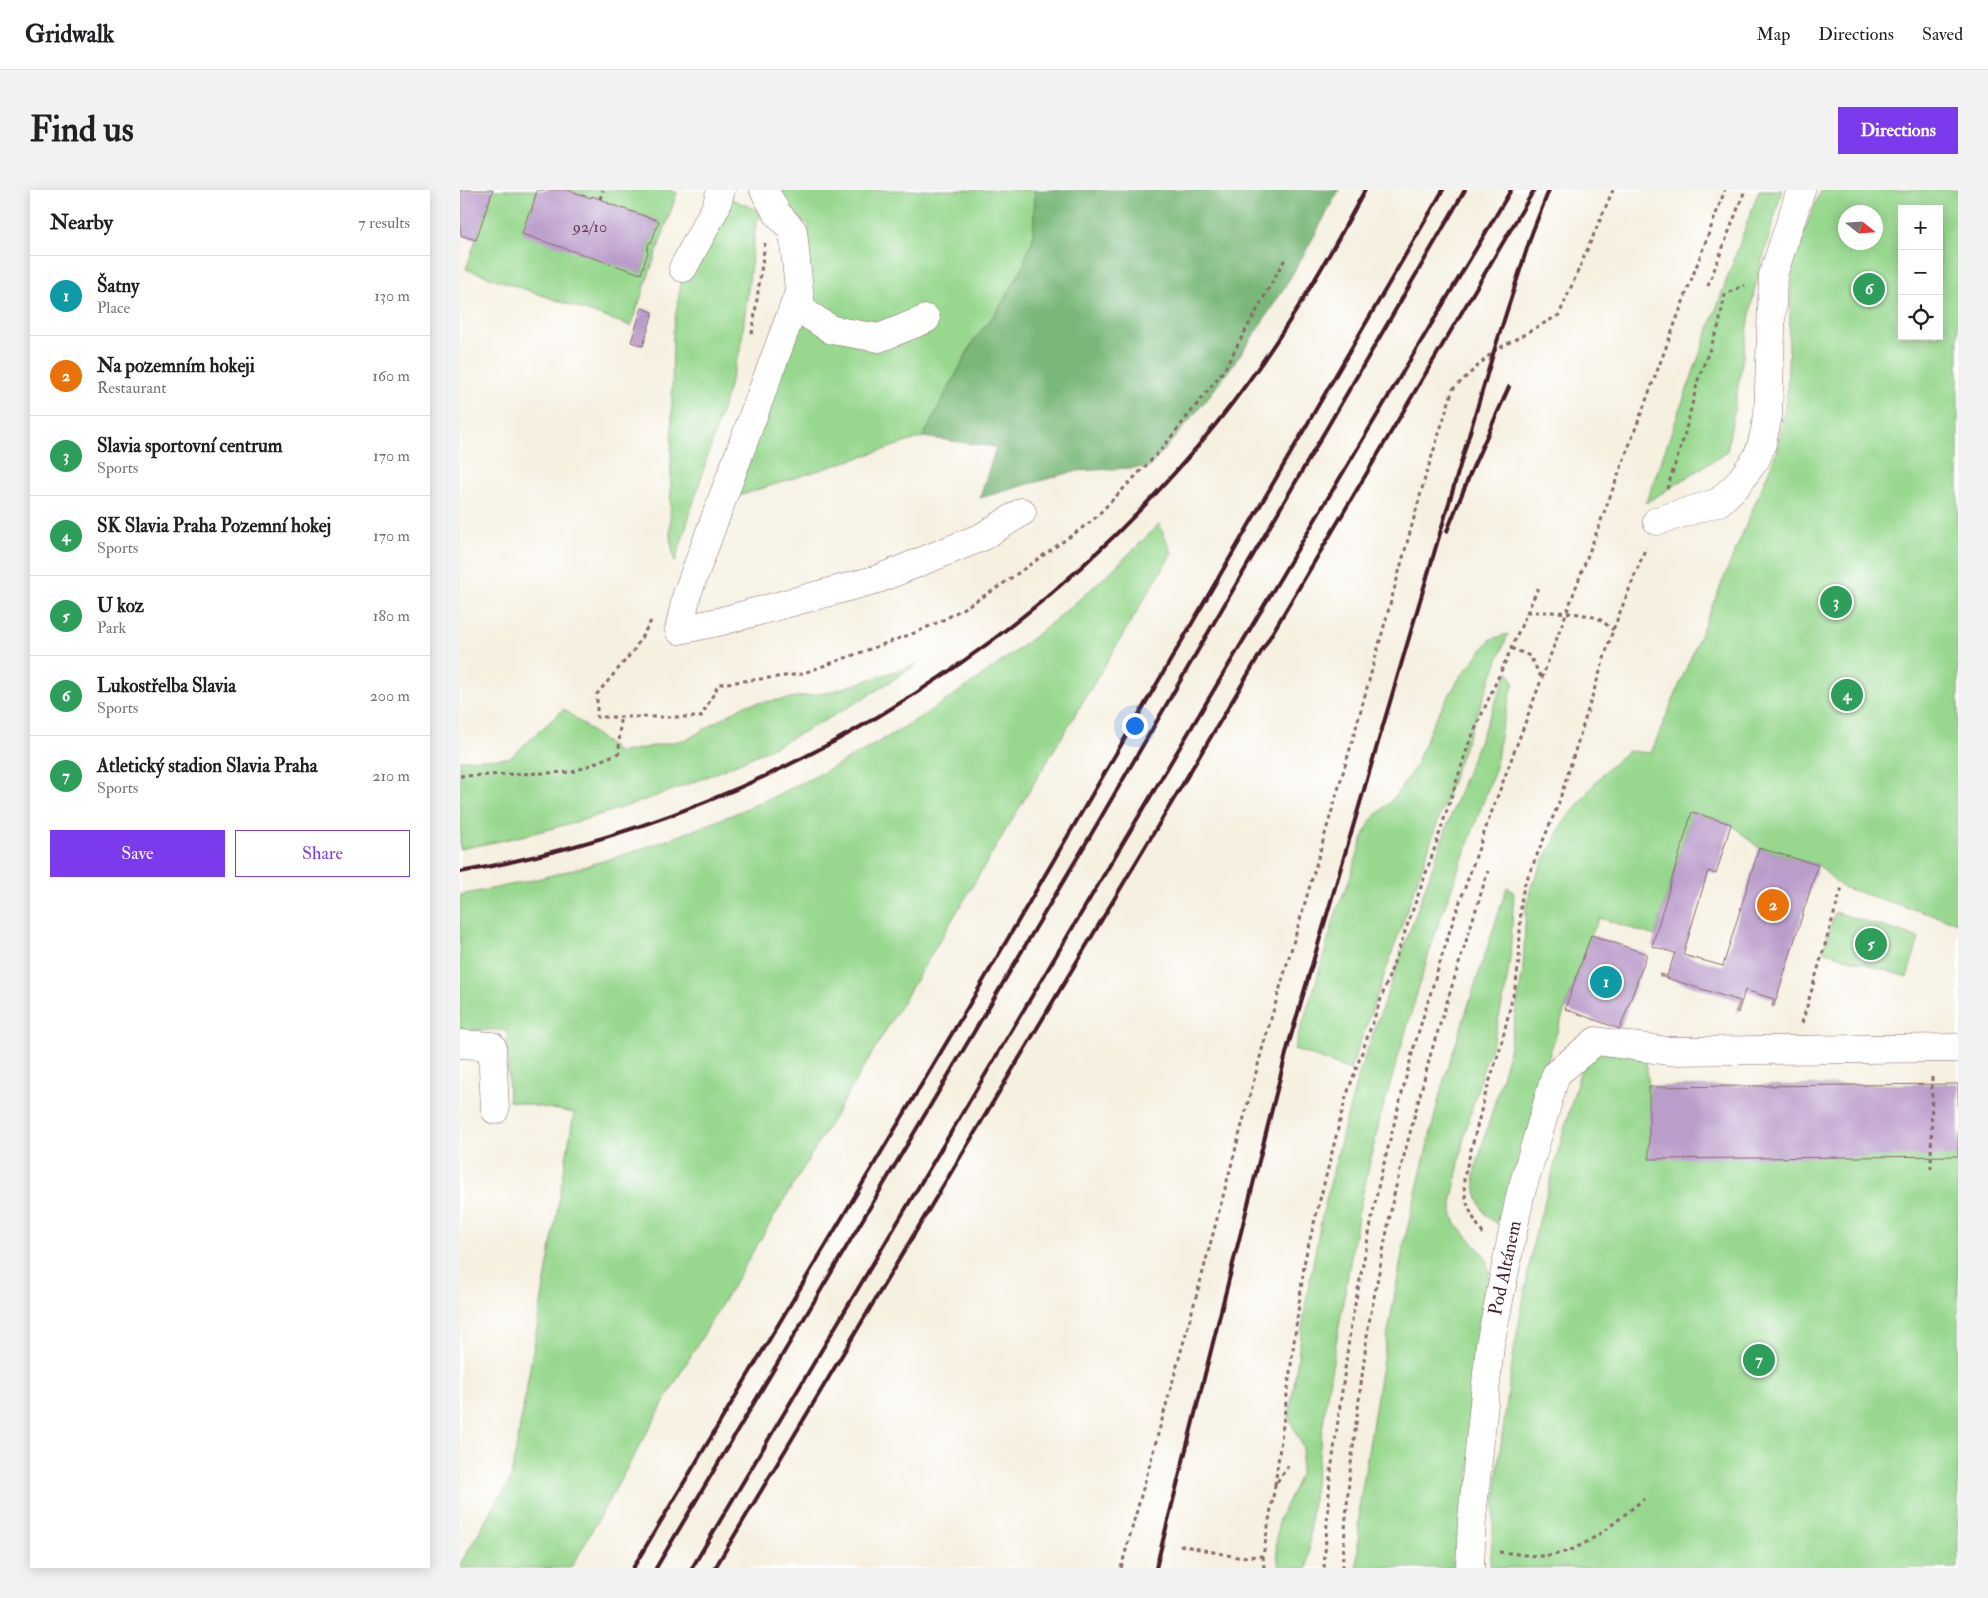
<!DOCTYPE html>
<meta charset="utf-8">
<style>
:root{--surface:#fff;--page:#f2f2f2;--text:#202124;--muted:#757577;--line:#e0e0e0;--accent:#7c3aed}
body{margin:0;font-family:"IM FELL Double Pica",serif;background:var(--page);color:var(--text)}
.controls{position:absolute;right:15px;top:15px;display:grid;overflow:hidden;border-radius:0px;box-shadow:0 2px 12px #0003}
.controls button{width:45px;height:45px;display:grid;place-items:center;padding:0;border:0;border-bottom:1px solid var(--line);background:var(--surface);color:var(--text);font:25px sans-serif}
.compass{position:absolute;left:1378px;top:15px;width:45px;height:45px;border-radius:50%;background:var(--surface);box-shadow:0 2px 12px #0003;rotate:107deg}
.you{position:absolute;left:674px;top:535px;width:18px;height:18px;margin:-12px;border:4px solid #fff;border-radius:50%;background:#1a73e8;box-shadow:0 0 0 8px #1a73e833}
.badge{display:grid;place-items:center;width:32px;height:32px;border-radius:50%;background:var(--accent);color:#fff;font-size:16px;font-weight:700}
.pin{position:absolute;translate:-50% -50%;border:2px solid #fff;box-shadow:0 1px 5px #0006}
.list{margin:0;padding:0;list-style:none}
h2{display:flex;justify-content:space-between;align-items:center;height:65px;margin:0;padding:0 20px;font-size:21px}
h2 small{font-size:16px;font-weight:400;color:var(--muted)}
.list li{display:grid;grid-template-columns:32px 1fr auto;gap:15px;align-items:center;box-sizing:border-box;height:80px;padding:0 20px;border-top:1px solid var(--line)}
.list b{display:block;font-size:19px;white-space:nowrap}
.list p{margin:0;font-size:16px;white-space:nowrap;color:var(--muted)}
.list em{font-size:16px;font-style:normal;color:var(--muted)}
.actions{display:flex;gap:10px;padding:15px 20px}
.actions a{flex:1;padding:11px 0;border:1px solid var(--accent);border-radius:0px;text-align:center;font-size:18px;color:var(--accent)}
.actions .main{background:var(--accent);color:#fff}
.icon{flex:none;width:28px;height:28px;fill:none;stroke:currentColor;stroke-width:2;stroke-linecap:round;stroke-linejoin:round}
.map{position:relative;flex:none;width:1498px;height:1378px;overflow:hidden;border-radius:0px}
header{display:flex;align-items:center;gap:30px;box-sizing:border-box;height:70px;padding:0 25px;background:var(--surface);border-bottom:1px solid var(--line)}
header strong{font-size:24px}
nav{display:flex;gap:28px;margin-inline-start:auto;font-size:18px}
.intro{display:flex;align-items:center;justify-content:space-between;box-sizing:border-box;height:120px;padding:0 30px}
h1{margin:0;font-size:35px}
.button{padding:12px 22px;border-radius:0px;background:var(--accent);color:#fff;font-size:18px;font-weight:700}
main{display:flex;gap:30px;padding:0 30px}
aside{flex:1;background:var(--surface);border-radius:0px;box-shadow:0 2px 12px #0003}
.map>svg:first-child{display:block}
</style>
<header>
<strong>Gridwalk</strong>
<nav><a>Map</a><a>Directions</a><a>Saved</a></nav>
</header>
<div class="intro"><h1>Find us</h1><a class="button">Directions</a></div>
<main>
<aside>
<h2>Nearby<small>7 results</small></h2>
<ul class="list">
<li><span class="badge" style="background:#0f9aa8">1</span><div><b>Šatny</b><p>Place</p></div><em>130 m</em></li>
<li><span class="badge" style="background:#e8710a">2</span><div><b>Na pozemním hokeji</b><p>Restaurant</p></div><em>160 m</em></li>
<li><span class="badge" style="background:#2e9e5b">3</span><div><b>Slavia sportovní centrum</b><p>Sports</p></div><em>170 m</em></li>
<li><span class="badge" style="background:#2e9e5b">4</span><div><b>SK Slavia Praha Pozemní hokej</b><p>Sports</p></div><em>170 m</em></li>
<li><span class="badge" style="background:#2e9e5b">5</span><div><b>U koz</b><p>Park</p></div><em>180 m</em></li>
<li><span class="badge" style="background:#2e9e5b">6</span><div><b>Lukostřelba Slavia</b><p>Sports</p></div><em>200 m</em></li>
<li><span class="badge" style="background:#2e9e5b">7</span><div><b>Atletický stadion Slavia Praha</b><p>Sports</p></div><em>210 m</em></li>
</ul>
<div class="actions"><a class="main">Save</a><a>Share</a></div>
</aside>
<div class="map">
<svg width="1498" height="1378" viewBox="0 0 1498 1378">
<rect width="100%" height="100%" fill="#fff"/>
<filter id="ink" filterUnits="userSpaceOnUse"><feTurbulence type="fractalNoise" baseFrequency=".02" numOctaves="2"/><feDisplacementMap in="SourceGraphic" scale="10" xChannelSelector="R" yChannelSelector="G"/><feConvolveMatrix kernelMatrix="1 2 1 2 8 2 1 2 1" color-interpolation-filters="sRGB"/></filter>
<filter id="wash" filterUnits="userSpaceOnUse"><feTurbulence type="fractalNoise" baseFrequency=".0096" numOctaves="4" result="noise"/><feDisplacementMap in="SourceGraphic" scale="20" xChannelSelector="R" yChannelSelector="G"/><feGaussianBlur stdDeviation="1.12" result="paint"/><feColorMatrix in="noise" values="0 0 0 0 0 0 0 0 0 0 0 0 0 0 0 0 0 1.4 0 .05"/><feComposite in="paint" operator="in"/></filter>
<g filter="url(#wash)">
<rect width="100%" height="100%" fill="#f5f0e0"/>
<!-- green -->
<path fill="#97d88e" stroke="#707c5c" fill-rule="evenodd" d="M33,0H77L71,22H69L181,83L188,62L187,61L189,52H191L199,31L147,13V12L132,6L131,8L108,0H209L217,3L171,136L6,79Z
M321,0H575L573,48L561,81L538,120L514,150L463,247L272,308L349,83V34L317,23Z
M1299,0H1322L1294,101L1267,262L1186,313Z
M1361,0H1498V733L1382,697L1358,675L1299,658L1271,634L1232,622L1195,746L1140,728L1131,745L1091,859L1043,1035C1021,1031 1015,1003 1014,984L1048,867L1063,780L1066,719L1072,694L1103,633L1144,582L1168,561L1191,563L1317,261L1327,204L1332,71ZM1442,19H1479V146H1442ZM1386,22H1416V52H1386Z
M267,7L304,23L296,32L281,157L215,373L210,347L213,141L221,93L231,78Z
M699,334L712,363L221,1182L111,1378H0V1374L51,1288L114,923L49,911L47,840H0V705C265,658 512,527 699,334Z
M1048,444L1004,557L912,820L890,880L834,859L856,792L877,719L889,691L902,650L911,630L934,608L955,577L974,531L1000,487L1031,449Z
M457,474C321,567 162,629 0,659V570L50,568L104,519L159,563L228,549L285,515L371,502Z
M1048,481L1054,492L1041,540L1036,577L975,743L920,928L899,1021L866,1211L851,1325L848,1378H819L816,1354L819,1329L840,1286L843,1257L829,1228L847,1105L861,1031L885,934L899,883L1004,589Z
M1047,697L1054,702L1050,767L1046,797L1034,849L1022,883L1004,947L992,1009V1023L996,1034L1026,1067L1031,1096L999,1378H897L900,1312L921,1181L945,1048L982,896Z
M1375,722L1459,748L1447,787L1363,761Z
M1132,859L1185,863L1189,897L1498,894V1378H1030L1038,1276L1054,1161L1074,1050L1120,882Z"/>
<!-- forest -->
<path fill="#79b879" stroke="#626c52" d="M575,0H879C856,43 833,86 806,126C772,180 731,230 689,277L615,281L520,308L536,257L463,247L514,150L538,120L561,81L573,48Z"/>
<g id="blocks">
<!-- building -->
<path fill="#bb9dcb" d="M0,0H33L16,50L0,45Z
M77,0H108L131,8L132,6L148,12L147,13L199,31L191,53L189,52L187,61L188,62L181,84L62,44L69,22H71Z
M182,118L193,122L183,156L171,152Z
M1232,622L1271,634L1256,684L1248,681L1223,765L1263,776L1299,658L1358,675L1314,816H1312L1314,809L1285,800L1278,823L1276,822L1280,811L1200,786V784L1207,786L1215,763L1192,756Z
M1131,745L1187,764L1160,839L1105,819Z
M1498,894V966L1189,969V897Z"/>
</g>
</g>
<g filter="url(#ink)">
<use href="#blocks" fill-opacity="0" stroke="#86686a" stroke-width="1"/>
<g fill="none" stroke-linecap="round" stroke-linejoin="round">
<defs>
<path id="minor" d="M304,0L317,23L333,41L341,120L372,140L419,148L466,129
M223,78L256,17L261,0
M338,105L227,404L219,440L258,432L418,389L522,347L562,322
M1197,331L1259,312L1277,295L1296,269L1301,257L1308,226L1313,85L1341,0
M0,854L32,856L35,920
M1010,1378L1012,1328L1030,1155L1060,1006L1096,884L1136,851L1208,861L1498,858"/>
</defs>
<!-- minor casing -->
<use href="#minor" stroke="#86686a" stroke-width="29"/>
<!-- path -->
<path stroke="#86686a" stroke-width="3" stroke-dasharray="4 4" stroke-linecap="butt" d="M140,9L143,0
M1248,96L1285,0
M292,144L305,53
M1207,299L1224,247L1238,190L1259,135L1265,104L1285,95
M1067,422C1087,422 1123,421 1141,430C1145,433 1149,437 1153,440
M191,431L174,460L137,504V527H241L259,494L341,484L457,442L487,428L534,400L615,343L633,330L700,261L764,180L826,67
M1051,458L1070,466L1082,489
M0,586L113,582L159,563L160,528
M1342,833L1382,697
M1471,979L1472,885
M1023,1044C1011,1024 1003,1012 1004,987L1026,902L1040,859L1056,793L1059,770L1061,712L1064,696L1098,615L1153,440L1186,357
M815,1295L845,1069L886,907L972,666L1009,553L1078,398
M720,1355L777,1367L803,1366
M1039,1362C1053,1363 1067,1366 1081,1366C1122,1365 1153,1333 1184,1309
M661,1378L741,1089L803,856L892,552L965,288L993,199L1034,161L1099,125L1153,0
M804,1378L803,1366L815,1295L828,1276
M864,1378L870,1289L891,1135L919,993L953,860L991,737L1029,629L1265,0
M882,1378L889,1290L908,1138L935,1000L971,863L1028,681"/>
<!-- minor -->
<use href="#minor" stroke="#fff" stroke-width="28"/>
<!-- rail -->
<path stroke="#4a1f2b" stroke-width="4" d="M987,341L1013,277L1049,197
M0,682C296,630 568,468 756,234C815,161 861,82 905,0
M173,1378L512,810L720,454L983,0
M196,1378L629,648L1005,0
M232,1378L1051,0
M255,1378L755,540L1074,0
M696,1378L828,856L1034,161L1072,43L1089,0"/>
</g>
</g>
<g text-anchor="middle" dominant-baseline="central" stroke-width="4.5" stroke-linejoin="round" paint-order="stroke">
<!-- number labels -->
<g font-size="16" fill="#663e53">
<text x="130" y="37">92/10</text>
</g>
<!-- street labels -->
<g font-size="19" fill="#4a1f2b" stroke="#fff">
<text transform="translate(1045 1078) rotate(-78)">Pod Altánem</text>
</g>
</g>
</svg>
<div class="controls">
<button>+</button>
<button>−</button>
<button><svg class="icon" aria-label="locate" viewBox="0 0 24 24"><circle cx="12" cy="12" r="6"/><path d="M12 2v4M12 18v4M2 12h4M18 12h4"/></svg></button>
</div>
<svg class="compass" viewBox="-18 -18 36 36"><path d="M0-13l5 13h-10z" fill="#e53935"/><path d="M0 13l5-13h-10z" fill="#757577"/></svg>
<div class="you"></div>
<div class="pin badge" style="left:1146px;top:792px;background:#0f9aa8">1</div>
<div class="pin badge" style="left:1313px;top:715px;background:#e8710a">2</div>
<div class="pin badge" style="left:1376px;top:412px;background:#2e9e5b">3</div>
<div class="pin badge" style="left:1387px;top:505px;background:#2e9e5b">4</div>
<div class="pin badge" style="left:1411px;top:754px;background:#2e9e5b">5</div>
<div class="pin badge" style="left:1409px;top:99px;background:#2e9e5b">6</div>
<div class="pin badge" style="left:1299px;top:1170px;background:#2e9e5b">7</div>
</div>
</main>
